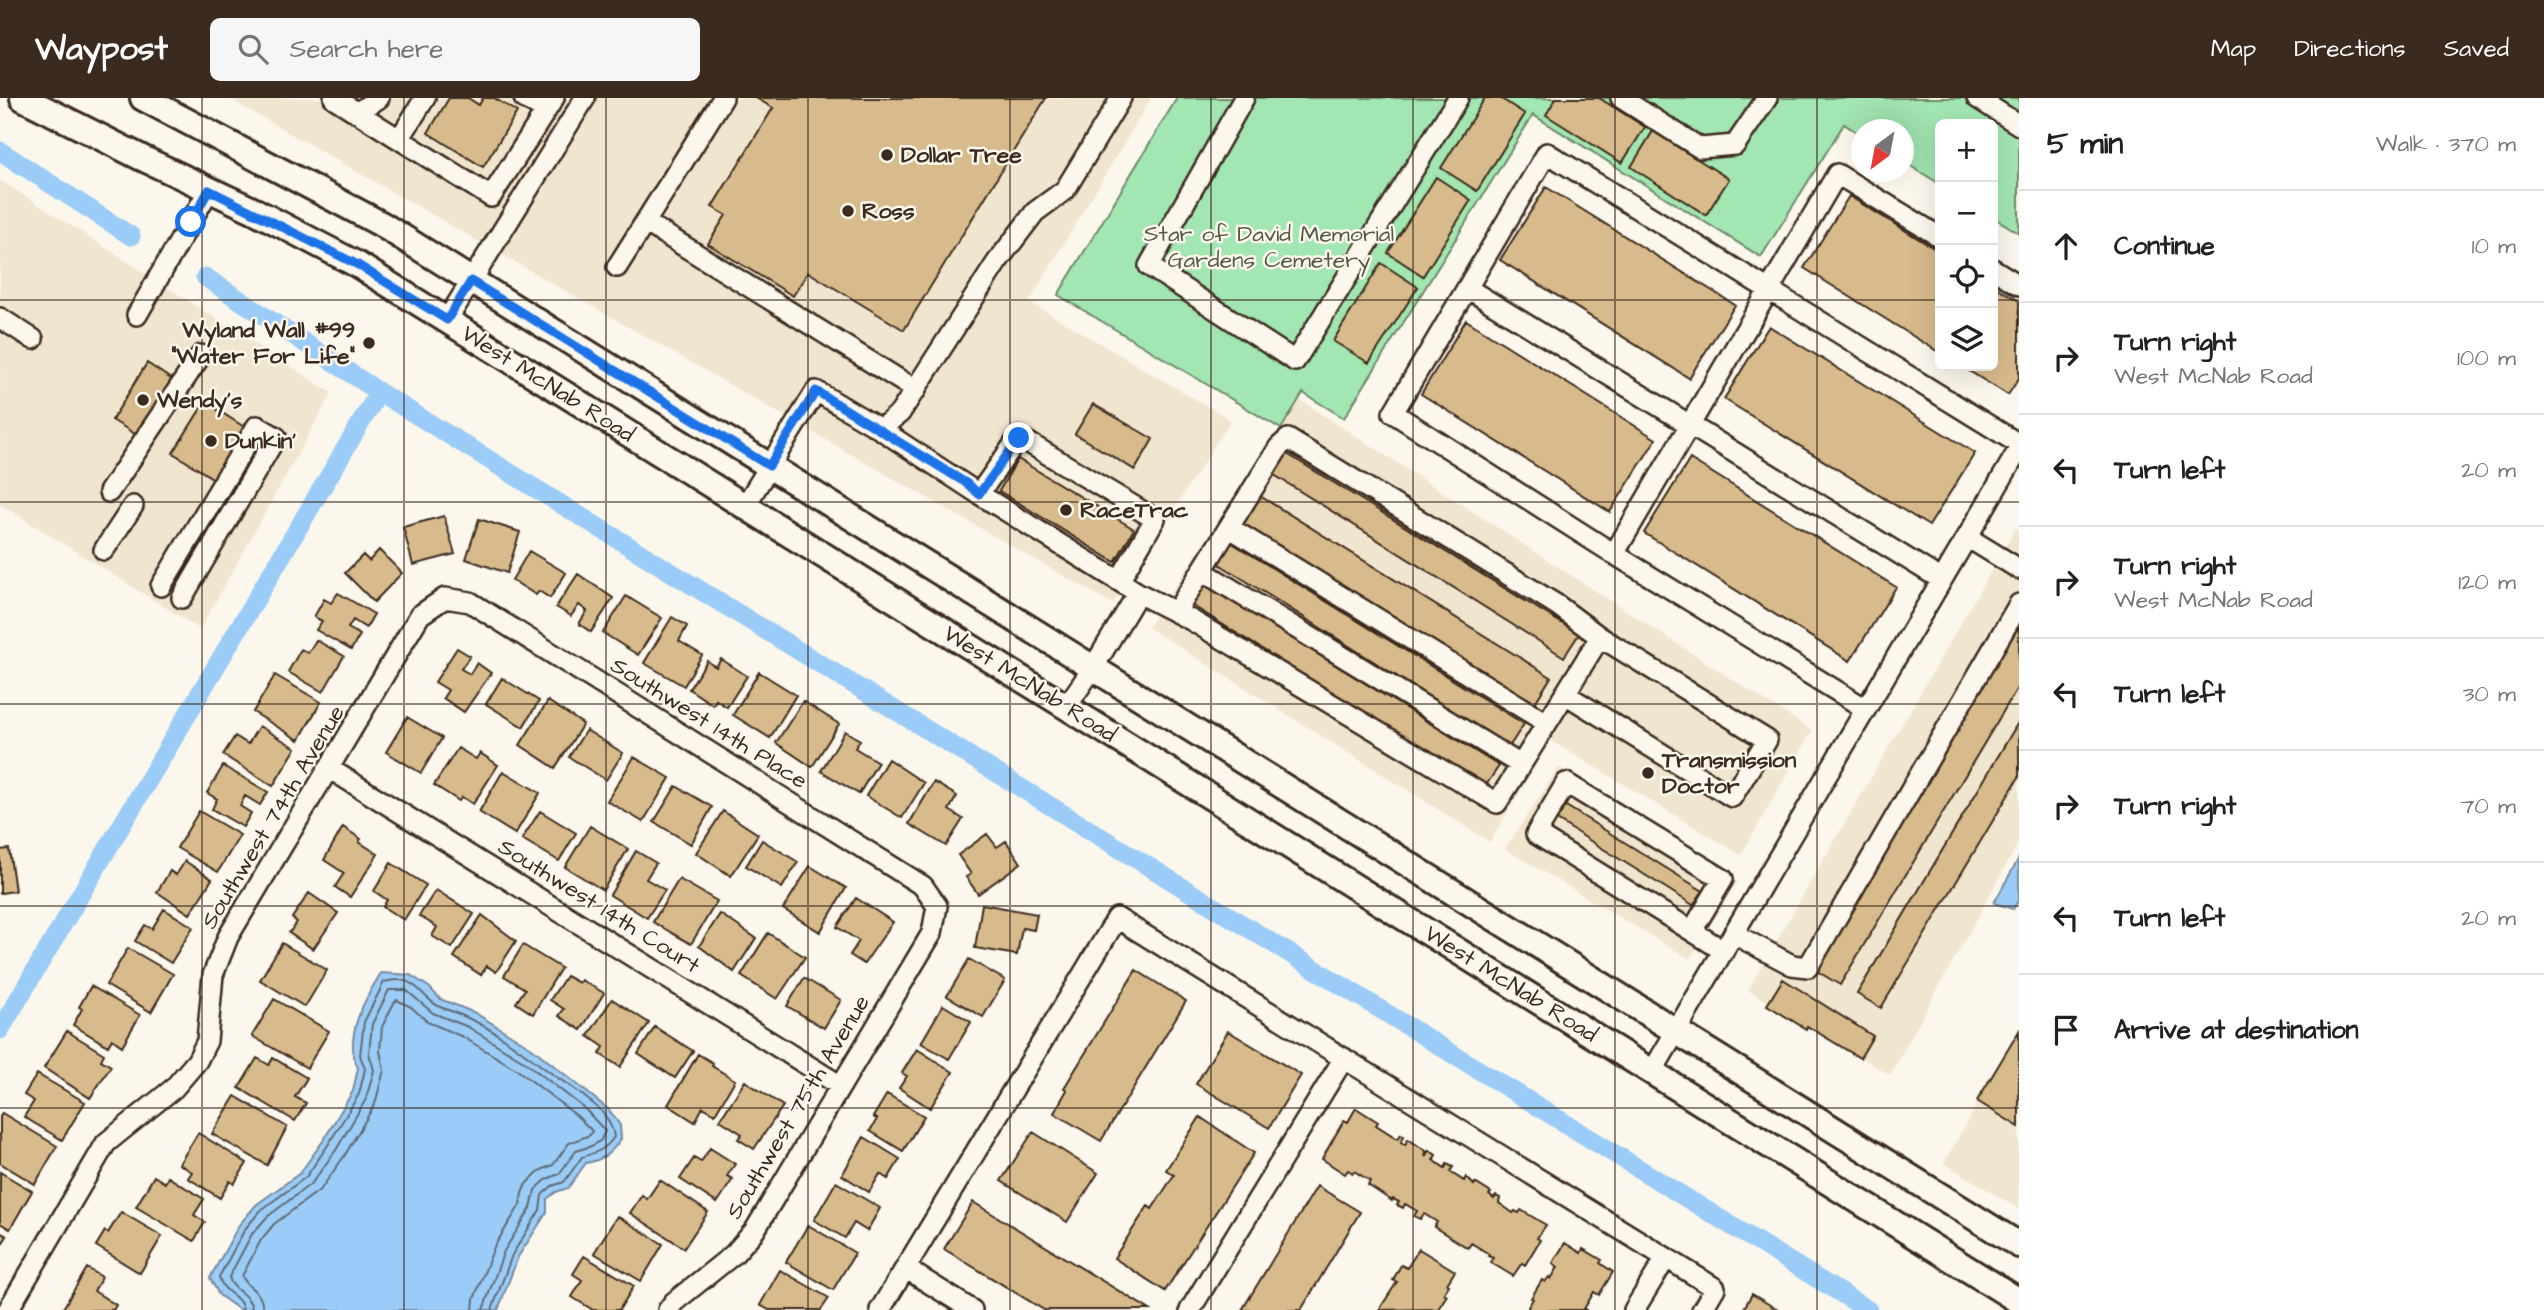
<!DOCTYPE html>
<meta charset="utf-8">
<style>
:root{--surface:#fff;--page:#f6f6f6;--text:#202124;--muted:#757577;--line:#e0e0e0;--accent:#3b2a1e}
body{margin:0;font-family:"Architects Daughter",sans-serif;background:var(--page);color:var(--text)}
.controls{position:absolute;right:21px;top:21px;display:grid;overflow:hidden;border-radius:10px;box-shadow:0 7px 28px #0002}
.controls button{width:63px;height:63px;display:grid;place-items:center;padding:0;border:0;border-bottom:2px solid var(--line);background:var(--surface);color:var(--text);font:35px sans-serif}
.compass{position:absolute;left:1851px;top:21px;width:63px;height:63px;border-radius:50%;background:var(--surface);box-shadow:0 7px 28px #0002;rotate:212deg}
.stop{position:absolute;width:21px;height:21px;margin:-16px;border:5px solid #1a73e8;border-radius:50%;background:#fff}
.stop.end{background:#1a73e8;border-color:#fff;box-shadow:0 2px 7px #0008}
.list{margin:0;padding:0;list-style:none}
h2{display:flex;justify-content:space-between;align-items:center;height:91px;margin:0;padding:0 28px;font-size:30px}
h2 small{font-size:23px;font-weight:400;color:var(--muted)}
.list li{display:grid;grid-template-columns:46px 1fr auto;gap:21px;align-items:center;box-sizing:border-box;height:112px;padding:0 28px;border-top:2px solid var(--line)}
.list b{display:block;font-size:26px;white-space:nowrap}
.list p{margin:0;font-size:23px;white-space:nowrap;color:var(--muted)}
.list em{font-size:23px;font-style:normal;color:var(--muted)}
.icon{flex:none;width:38px;height:38px;fill:none;stroke:currentColor;stroke-width:2;stroke-linecap:round;stroke-linejoin:round}
.map{position:relative;flex:none;width:2019px;height:1212px;overflow:hidden}
header{display:flex;align-items:center;gap:42px;box-sizing:border-box;height:98px;padding:0 35px;background:var(--accent);color:#fff}
header strong{font-size:33px}
nav{display:flex;gap:38px;margin-inline-start:auto;font-size:24px}
.search{width:490px;height:63px;background:var(--page);display:flex;align-items:center;gap:18px;box-sizing:border-box;padding:0 24px;border-radius:10px;color:var(--muted);font-size:26px}
main{display:flex}
aside{flex:1;background:var(--surface)}
.map>svg:first-child{display:block}
</style>
<header>
<strong>Waypost</strong>
<div class="search"><svg class="icon" aria-label="search" viewBox="0 0 24 24"><circle cx="10" cy="10" r="6"/><path d="M15 15l6 6"/></svg>Search here</div>
<nav><a>Map</a><a>Directions</a><a>Saved</a></nav>
</header>
<main>
<div class="map">
<svg width="2019" height="1212" viewBox="0 0 2019 1212">
<rect width="100%" height="100%" fill="#fbf7ec"/>
<filter id="ink" filterUnits="userSpaceOnUse"><feTurbulence type="fractalNoise" baseFrequency=".0143" numOctaves="2"/><feDisplacementMap in="SourceGraphic" scale="14" xChannelSelector="R" yChannelSelector="G"/><feConvolveMatrix kernelMatrix="1 2 1 2 8 2 1 2 1" color-interpolation-filters="sRGB"/></filter>
<g filter="url(#ink)">
<!-- built -->
<path fill="#f0e5cf" d="M228,0H1151L1029,204L1231,322L1113,506Z
M0,82L332,295L200,531L0,406Z
M1300,302L1812,633L1741,757L1550,642L1490,744L1148,529Z
M2016,430L2019,433V744L1890,977L1748,892Z
M1559,669L1738,783L1690,861L1505,751Z
M2019,931V1111L1944,1065Z"/>
<!-- green -->
<path fill="#a2e6b1" stroke="#6e8868" stroke-width="2" d="M1177,0H2019V135L1993,119V26H1940V86L1904,64V32H1862L1861,37L1844,26L1761,159L1533,17L1344,320L1303,295L1281,331L1058,197Z"/>
<!-- water -->
<path fill="#9bccf7" stroke="#758ba0" stroke-width="2" d="M2019,760V801L2013,811L1994,805Z
M381,875L410,877L429,889L440,901L475,915L532,950L609,1012L620,1027L621,1041C611,1055 603,1062 586,1065L568,1090L556,1094L547,1101V1114L518,1159L498,1212H240L219,1197L210,1180L239,1127L256,1107L300,1075L323,1043L353,993L358,970C343,940 364,902 381,875Z"/>
<g fill="none" stroke-linecap="round" stroke-linejoin="round">
<!-- shore -->
<path stroke="#616b75" stroke-width="2" d="M243,1212C241,1197 223,1196 219,1179L245,1131L261,1112L306,1079L328,1047L359,996L365,971L360,957L364,924L384,884C417,875 419,899 440,909C450,913 460,916 470,921C500,935 525,956 551,975C569,988 588,999 603,1015C609,1023 613,1030 614,1039C605,1052 597,1054 582,1059L564,1084L552,1088L542,1097L540,1112L512,1157L492,1212
M252,1212C251,1195 232,1194 229,1179L252,1136L267,1119L312,1085L336,1052L366,1001L374,972L369,955L372,926L389,892H406L433,915L468,929L522,962L584,1010L605,1033L601,1042L594,1047L576,1053L559,1076L547,1081L535,1092L531,1110L504,1153L483,1212
M263,1212C262,1191 248,1192 242,1178L261,1142L274,1126L321,1091L345,1057L375,1006L384,972L380,953L382,929L394,905L397,902L411,909L428,924L463,939L516,971L577,1018L592,1033L590,1037L569,1045L553,1067L539,1073L526,1086L522,1095L520,1107L494,1149L474,1201L473,1212"/>
<!-- canal -->
<path stroke="#9bccf7" stroke-width="19" d="M0,53L131,138
M205,179L379,294L1868,1212
M0,932L379,294"/>
</g>
<!-- building -->
<path fill="#d8bb8c" stroke="#3b2a1e" stroke-width="2" d="M449,0H468L479,7L483,0H494L517,14L483,69L428,35Z
M756,0H1046L904,232L808,174L793,198L708,146L726,117L712,109L773,10Z
M1485,0H1500L1525,16L1477,93L1441,70Z
M1556,0H1599L1645,29L1622,65L1546,17Z
M1653,33L1729,81L1706,117L1631,69Z
M1436,79L1471,102L1423,178L1388,155Z
M1546,89L1735,207L1689,280L1500,162Z
M1849,98L1940,154V255L1804,170Z
M1381,165L1418,189L1369,265L1333,243Z
M1993,187L2019,203V280L2008,297L1961,268H1993Z
M1466,222L1656,341L1610,414L1421,296Z
M1769,228L1975,355L1929,428L1724,301Z
M147,265L174,283L140,339L112,322Z
M205,304L249,332L217,383L173,355Z
M1093,306L1153,341L1135,372L1075,336Z
M1284,354L1579,536L1564,559L1271,375Z
M1018,361L1134,431L1115,464L999,393Z
M1690,361L1896,489L1850,563L1644,435Z
M1260,398L1551,579L1533,608L1243,427Z
M444,418L455,456L413,467L403,429Z
M479,421L520,434L507,475L466,461Z
M1229,443L1524,626L1509,649L1216,464Z
M379,452L402,475L374,504L345,475L363,457L369,463Z
M529,453L566,475L550,500L539,493L536,497L512,482Z
M578,476L613,500L591,534L579,526L587,513L579,507L571,518L556,509Z
M1203,485L1499,668L1484,690L1190,506Z
M338,495L374,516L366,530L353,522L348,530L360,537L351,552L316,532L322,523L314,519L324,501L331,505Z
M626,498L662,520L638,557L603,535Z
M672,519L687,528L679,543L702,557L684,588L644,565Z
M2019,528V587L1840,887L1815,872Z
M316,542L344,558L323,594L288,574L301,551L308,555Z
M457,550L470,558L461,571L470,576L477,565L491,575L464,614L443,600L448,592L435,584Z
M721,561L747,578L727,609L716,602L713,607L689,591L707,563L716,569Z
M759,574L796,597L770,640L733,617Z
M275,577L321,604L299,642L253,614Z
M502,580L539,603L523,629L486,606Z
M548,603L583,626L555,670L520,647Z
M803,603L839,626L812,669L776,645Z
M407,619L442,640L421,675L386,654Z
M2019,623V679L1881,910L1857,896Z
M259,628L296,650L273,688L223,657L235,638L248,646Z
M586,632L623,655L606,682L569,659Z
M845,633L860,642L855,650L878,664L859,696L821,673Z
M458,650L476,661L480,655L498,667L473,706L462,699L459,703L434,687Z
M634,659L670,680L643,724L607,703Z
M888,661L924,685L902,720L866,698Z
M223,668L268,694L260,707L245,698L240,708L251,715L243,729L212,711L217,701L207,695Z
M503,673L540,695L515,736L479,714Z
M934,684L957,698L949,712L963,721L946,748L909,726Z
M676,688L712,709L691,746L654,724Z
M1558,703L1703,793L1693,807L1549,717Z
M199,713L240,737L218,774L177,750Z
M540,713L576,735L559,763L522,741Z
M723,713L758,736L731,778L696,755Z
M590,728L628,751L603,792L565,769Z
M343,729L361,741L359,744L378,756L350,799L335,789L344,775L324,762Z
M987,736L997,749L1006,743L1021,765L978,796L966,779L971,776L958,757Z
M762,742L798,764L782,790L746,768Z
M9,751L15,793L0,795V752Z
M636,753L656,765L646,781L665,792L647,820L610,797Z
M185,763L212,781L190,816L157,794L170,773L176,777Z
M391,765L426,787L404,822L383,809L387,802L374,793Z
M810,768L846,790L820,834L783,811Z
M679,781L717,803L691,846L653,824Z
M436,792L474,816L452,850L432,838L437,829L419,818Z
M309,795L338,815L313,851L289,835L297,824L292,820Z
M856,800L893,824L864,866L850,857L859,843L837,829Z
M982,806L1037,816L1034,832L1022,830L1017,857L975,850Z
M164,811L193,829L171,865L135,843L145,827L152,831Z
M720,816L756,840L734,874L699,848Z
M482,817L516,843L496,874L487,868L481,877L454,859Z
M768,835L805,859L777,901L741,878Z
M282,845L327,872L305,909L260,882Z
M523,847L561,870L533,916L516,905L525,891L504,878Z
M128,850L173,876L151,914L106,887Z
M969,861L1005,882L983,919L947,898Z
M1136,872L1186,903L1101,1043L1054,1015L1067,992L1064,990Z
M566,878L579,885L581,882L604,895L581,932L559,918L564,911L550,902Z
M804,880L841,902L824,930L787,908Z
M1783,881L1873,938L1860,960L1807,928L1806,931L1767,907Z
M91,888L140,917L122,948L112,941L108,948L73,927L82,911L79,909Z
M274,901L329,933L307,970L252,938Z
M612,901L649,925L620,969L600,956L604,949L588,938Z
M943,907L971,924L949,961L921,945Z
M655,929L693,953L675,980L638,956Z
M67,933L104,956L101,962L111,968L90,1000L44,970Z
M1228,933L1301,977L1269,1030L1196,986Z
M2019,933V1029L1977,1003Z
M917,951L953,974L930,1010L899,990L907,978L902,975Z
M698,956L713,965L712,968L735,982L715,1016L703,1009L695,1024L668,1007Z
M257,960L269,967L273,960L307,980L295,999L306,1005L295,1023L239,990Z
M37,976L85,1004L62,1042L24,1019L34,1003L24,997Z
M745,983L783,1008L754,1051L738,1041L742,1036L720,1022Z
M887,996L924,1018L903,1053L870,1033L877,1021L873,1019Z
M235,998L287,1029L267,1067L212,1036Z
M1356,1010L1378,1024L1376,1027L1398,1041L1401,1036L1404,1038L1401,1044L1405,1047L1408,1041L1426,1053L1425,1059L1429,1052L1436,1057L1433,1062L1445,1070L1447,1066L1453,1069L1450,1074L1464,1083L1466,1079L1474,1087L1475,1085L1491,1095L1489,1097L1494,1101L1496,1098L1500,1100L1499,1105L1513,1115L1515,1113L1519,1115L1521,1112L1546,1127L1537,1140L1540,1142L1525,1167L1522,1165L1513,1178L1490,1164L1493,1160L1488,1158L1489,1156L1471,1145L1468,1150L1434,1129L1437,1124L1424,1116L1420,1121L1414,1118L1417,1113L1405,1106L1403,1110L1397,1107L1399,1104L1393,1101L1392,1103L1368,1087L1370,1083L1354,1073L1353,1075L1348,1072L1345,1076L1322,1061L1344,1022L1348,1024Z
M2,1015L57,1048L35,1086L0,1065V1019Z
M1200,1019L1254,1055L1165,1193L1114,1160L1148,1108L1152,1111L1174,1077L1166,1072Z
M1033,1034L1098,1075L1067,1124L1001,1083Z
M198,1035L247,1065L234,1086L230,1083L220,1100L188,1080L192,1074L179,1066Z
M864,1039L900,1061L888,1081L880,1076L869,1094L842,1077Z
M710,1050L735,1066L727,1078L733,1081L717,1105L680,1081L694,1060L701,1064Z
M0,1074L32,1093L10,1131L0,1125Z
M154,1078L165,1085L168,1079L204,1101L194,1117L205,1124L194,1143L136,1109Z
M660,1082L708,1114L684,1150L630,1115L642,1097L647,1101Z
M836,1084L880,1110L867,1133L854,1125L845,1140L814,1122Z
M1317,1088L1360,1114L1301,1212H1242Z
M973,1104L1150,1212H1044L944,1151Z
M121,1114L162,1138L140,1175L96,1148L105,1133L108,1135Z
M617,1118L663,1146L641,1183L594,1155Z
M808,1127L855,1155L833,1192L786,1164Z
M0,1134L7,1138L0,1149Z
M1565,1145L1581,1155L1583,1151L1602,1162L1600,1165L1613,1174L1599,1197L1594,1194L1584,1211L1587,1212H1529L1528,1209L1533,1201L1531,1200L1542,1182L1545,1184L1549,1179L1551,1181L1558,1169L1553,1165Z
M1419,1151L1455,1173L1447,1186L1449,1187L1444,1195L1447,1197L1438,1211L1379,1212L1397,1184L1393,1182L1401,1167L1407,1170Z
M584,1158L634,1188L619,1212H593L572,1199L582,1182L573,1176Z
M87,1170L102,1179L94,1193L116,1207L113,1212H62Z
M780,1172L829,1200L821,1212H769L760,1207Z
M1752,1196L1778,1212H1743Z"/>
<g fill="none" stroke-linecap="round" stroke-linejoin="round">
<defs>
<path id="minor" d="M334,0L491,99L554,0
M524,0L546,13
M1244,0L1149,168L1295,263L1458,0
M1621,0L1700,50L1735,47L1767,0
M1977,0L2019,27
M358,14L379,0
M400,40L425,0
M645,124L916,292
M1940,139L1837,76L1614,456L1393,315L1547,55L2019,346
M617,169L723,0
M1993,171L2019,187
M1467,190L1942,482
M137,217L209,92
M0,220L33,241
M447,222L585,0
M880,331L979,396
M109,394L201,257
M745,408L816,293L880,331L900,315L997,164L1035,114L1065,92L1121,0
M1230,430L1547,625
M1967,439L2019,471
M104,452L133,408
M1614,456L1866,611
M1202,473L1521,667
M161,488L257,328L276,339L182,500
M1138,495L1191,522L1497,705C1532,650 1566,594 1600,539L1767,642L1732,699L1565,596
M1176,514L1279,349L1288,341L1557,507L1600,539
M1066,609L1093,570L1138,495L1119,483L979,396L1019,339L1155,421L1119,483
M330,671L841,988
M1692,833L1723,781L1566,685L1536,736L1724,853
M1734,836L1792,867L1808,869L2019,506
M1652,974L2019,351
M905,1170L972,1212
M8,1212L106,1045L174,990L197,963L207,943L213,877L228,839L420,517L445,500L470,504L923,788L937,808L932,835L755,1132L734,1156L674,1204L668,1212
M880,1212L1117,820L1715,1190L1702,1212
M1190,1212L1344,960
M1634,1212L1666,1160"/>
<path id="major" d="M23,0L142,60L255,113L358,167L2019,1203
M143,0L381,126L2019,1147"/>
</defs>
<!-- minor casing -->
<use href="#minor" stroke="#3b2a1e" stroke-width="24"/>
<!-- major casing -->
<use href="#major" stroke="#3b2a1e" stroke-width="30"/>
<!-- minor -->
<use href="#minor" stroke="#fbf7ec" stroke-width="19"/>
<!-- major -->
<use href="#major" stroke="#fbf7ec" stroke-width="24"/>
</g>
</g>
<g fill="none" stroke-linecap="round" stroke-linejoin="round" filter="url(#ink)">
<!-- route -->
<path stroke="#1a73e8" stroke-width="9" d="M191,124L209,92L358,167L447,222L471,183L769,368L816,293L966,385L979,396L1019,340"/>
</g>
<!-- grid -->
<path fill="none" stroke="#3b2a1e" stroke-width="2" stroke-opacity="0.55" d="M202,0V1212M404,0V1212M606,0V1212M808,0V1212M1010,0V1212M1211,0V1212M1413,0V1212M1615,0V1212M1817,0V1212M0,202H1940M1993,202H2019M0,404H2019M0,606H2019M0,808H2019M0,1010H2019"/>
<!-- markers -->
<g fill="#3b2a1e" stroke="#fbf7ec" stroke-width="2.5">
<circle cx="887" cy="57" r="7"/>
<circle cx="848" cy="113" r="7"/>
<circle cx="369" cy="245" r="7"/>
<circle cx="143" cy="302" r="7"/>
<circle cx="211" cy="343" r="7"/>
<circle cx="1066" cy="412" r="7"/>
<circle cx="1648" cy="675" r="7"/>
</g>
<g text-anchor="middle" dominant-baseline="central" stroke-width="5" stroke-linejoin="round" paint-order="stroke">
<!-- poi labels -->
<g font-size="23" font-weight="bold" fill="#3b2a1e" stroke="#fbf7ec" text-anchor="start">
<text x="901" y="57">Dollar Tree</text>
<text x="862" y="113">Ross</text>
<text x="355" y="232" text-anchor="end">Wyland Wall #99<tspan x="355" dy="26">"Water For Life"</tspan></text>
<text x="157" y="302">Wendy's</text>
<text x="225" y="343">Dunkin'</text>
<text x="1080" y="412">RaceTrac</text>
<text x="1662" y="662">Transmission<tspan x="1662" dy="26">Doctor</tspan></text>
</g>
<!-- park labels -->
<g font-size="23" fill="#555943" stroke="#fbf7ec">
<text x="1269" y="136">Star of David Memorial<tspan x="1269" dy="26">Gardens Cemetery</tspan></text>
</g>
<!-- street labels -->
<g font-size="23" fill="#3b2a1e" stroke="#fbf7ec">
<text transform="translate(548 286) rotate(32)">West McNab Road</text>
<text transform="translate(1030 586) rotate(32)">West McNab Road</text>
<text transform="translate(709 625) rotate(32)">Southwest 14th Place</text>
<text transform="translate(273 719) rotate(-59)">Southwest 74th Avenue</text>
<text transform="translate(599 808) rotate(32)">Southwest 14th Court</text>
<text transform="translate(1511 886) rotate(32)">West McNab Road</text>
<text transform="translate(798 1009) rotate(-59)">Southwest 75th Avenue</text>
</g>
</g>
</svg>
<div class="controls">
<button>+</button>
<button>−</button>
<button><svg class="icon" aria-label="locate" viewBox="0 0 24 24"><circle cx="12" cy="12" r="6"/><path d="M12 2v4M12 18v4M2 12h4M18 12h4"/></svg></button>
<button><svg class="icon" aria-label="layers" viewBox="0 0 24 24"><path d="M12 4l9 5-9 5-9-5zM3 14l9 5 9-5"/></svg></button>
</div>
<svg class="compass" viewBox="-18 -18 36 36"><path d="M0-13l5 13h-10z" fill="#e53935"/><path d="M0 13l5-13h-10z" fill="#757577"/></svg>
<div class="stop" style="left:191px;top:124px"></div>
<div class="stop end" style="left:1019px;top:340px"></div>
</div>
<aside>
<h2>5 min<small>Walk · 370 m</small></h2>
<ul class="list">
<li><svg class="icon" aria-label="ahead" viewBox="0 0 24 24"><path d="M12 20V5M6 11l6-6 6 6"/></svg><div><b>Continue</b></div><em>10 m</em></li>
<li><svg class="icon" aria-label="right" viewBox="0 0 24 24"><path d="M7 20v-9h11M14 6l5 5-5 5"/></svg><div><b>Turn right</b><p>West McNab Road</p></div><em>100 m</em></li>
<li><svg class="icon" aria-label="left" viewBox="0 0 24 24"><path d="M17 20v-9H6M10 6l-5 5 5 5"/></svg><div><b>Turn left</b></div><em>20 m</em></li>
<li><svg class="icon" aria-label="right" viewBox="0 0 24 24"><path d="M7 20v-9h11M14 6l5 5-5 5"/></svg><div><b>Turn right</b><p>West McNab Road</p></div><em>120 m</em></li>
<li><svg class="icon" aria-label="left" viewBox="0 0 24 24"><path d="M17 20v-9H6M10 6l-5 5 5 5"/></svg><div><b>Turn left</b></div><em>30 m</em></li>
<li><svg class="icon" aria-label="right" viewBox="0 0 24 24"><path d="M7 20v-9h11M14 6l5 5-5 5"/></svg><div><b>Turn right</b></div><em>70 m</em></li>
<li><svg class="icon" aria-label="left" viewBox="0 0 24 24"><path d="M17 20v-9H6M10 6l-5 5 5 5"/></svg><div><b>Turn left</b></div><em>20 m</em></li>
<li><svg class="icon" aria-label="arrive" viewBox="0 0 24 24"><path d="M6 21V4h12l-3 4 3 4H6"/></svg><div><b>Arrive at destination</b></div></li>
</ul>
</aside>
</main>
